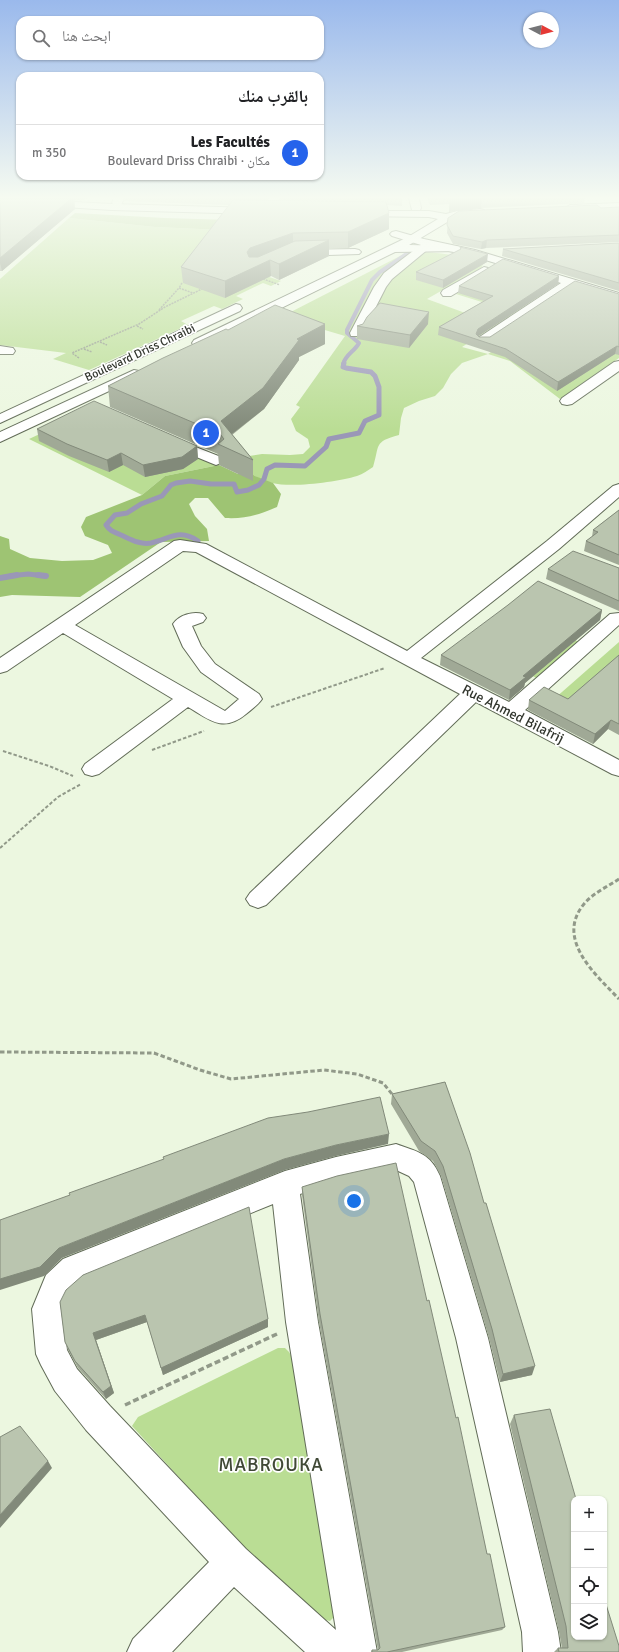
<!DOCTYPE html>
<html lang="ar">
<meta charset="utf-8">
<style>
:root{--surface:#fff;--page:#f2f2f2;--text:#202124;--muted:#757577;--line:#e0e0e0;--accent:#2563eb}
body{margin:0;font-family:Signika,"Noto Naskh Arabic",sans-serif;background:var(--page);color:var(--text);direction:rtl}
.controls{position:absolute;right:12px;bottom:12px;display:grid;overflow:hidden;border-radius:8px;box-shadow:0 1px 3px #0004}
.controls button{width:36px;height:36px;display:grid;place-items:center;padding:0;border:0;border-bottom:1px solid var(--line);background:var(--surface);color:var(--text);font:20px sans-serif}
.compass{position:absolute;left:523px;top:12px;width:36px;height:36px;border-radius:50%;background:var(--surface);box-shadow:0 1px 3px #0004;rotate:97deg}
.you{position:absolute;left:354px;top:1201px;width:14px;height:14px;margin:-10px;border:3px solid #fff;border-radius:50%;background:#1a73e8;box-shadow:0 0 0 6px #1a73e833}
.badge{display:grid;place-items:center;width:26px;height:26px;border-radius:50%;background:var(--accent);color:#fff;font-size:13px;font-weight:700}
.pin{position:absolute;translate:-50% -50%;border:2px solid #fff;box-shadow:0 1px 4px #0006}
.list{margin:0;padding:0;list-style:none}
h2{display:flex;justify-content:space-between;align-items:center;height:52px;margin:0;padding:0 16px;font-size:17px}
h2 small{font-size:13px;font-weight:400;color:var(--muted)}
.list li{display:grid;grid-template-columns:26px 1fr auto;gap:12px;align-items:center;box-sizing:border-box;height:56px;padding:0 16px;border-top:1px solid var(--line)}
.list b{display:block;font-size:15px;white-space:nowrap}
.list p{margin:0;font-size:13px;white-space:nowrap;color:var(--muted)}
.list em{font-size:13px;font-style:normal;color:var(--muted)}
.icon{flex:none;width:22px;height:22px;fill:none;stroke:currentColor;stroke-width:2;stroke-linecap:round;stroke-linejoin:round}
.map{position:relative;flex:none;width:619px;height:1652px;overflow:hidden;direction:ltr}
.search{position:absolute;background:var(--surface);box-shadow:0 1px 3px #0004;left:16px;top:16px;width:308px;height:44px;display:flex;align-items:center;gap:10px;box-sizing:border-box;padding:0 14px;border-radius:12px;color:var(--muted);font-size:15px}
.panel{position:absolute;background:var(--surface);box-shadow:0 1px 3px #0004;left:16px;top:72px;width:308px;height:108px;border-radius:12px;direction:rtl}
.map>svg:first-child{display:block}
</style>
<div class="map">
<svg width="619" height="1652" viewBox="0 0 619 1652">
<rect width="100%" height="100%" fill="#ecf7e0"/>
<!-- green -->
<path fill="#badd94" d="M69,218L155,227L223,230L205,255L281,281L271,286L263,283L236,296L243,299L222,309L214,306L181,321L188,325L89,370L53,359L66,353L0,345V279Z
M415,252C441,252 459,256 484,263L481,268L427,299L468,314L485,303L456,294L486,276L549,289L545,294L462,347L488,354L567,304L619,305V358L560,399L510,361L488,354L462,363L451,374L443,388L435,396L419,401L404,408L401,418L399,435C373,442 380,445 373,467C368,470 363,474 357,476C337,482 292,488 272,483C256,479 244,470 235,458L262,454L290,455L303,454L310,447L308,439L296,431L291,419L300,407L296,405L345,336L281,317L402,255Z
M93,409L186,453L219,465L165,476L142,495L29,439Z
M565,635L581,643L538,679L522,670Z
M619,642V674L578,711L554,699Z
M278,1348H285L289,1352L296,1364L338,1613L330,1621L322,1619L241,1545L132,1426L138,1417Z"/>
<!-- forest -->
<path fill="#9ec473" d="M75,213L165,218L231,220L223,230L155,227L69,218Z
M219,465L238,474L242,467L255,476L273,483L281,494L277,507C258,515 246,519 225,518L208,498H195L189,504L195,516L207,529L209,541L161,542L80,597L12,595L0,597V536L9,539L10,549L30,558L62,561L93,560L112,553L108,545L85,536L81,527L86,517L142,495L165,476Z"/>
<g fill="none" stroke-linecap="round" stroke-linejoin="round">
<!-- stream-far2 -->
<path stroke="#9a97b7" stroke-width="4" d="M343,364C346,354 355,351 359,343L347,333V330L372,280L380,272L408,253"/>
<!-- stream-far1 -->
<path stroke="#9a97b7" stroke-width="5" d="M198,541C179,528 170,539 151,543C140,545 130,539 121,535C114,532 110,531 106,525L115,515L127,513L141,504L162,496L171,485L176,483L190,481L211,484H234L237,492L248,490L259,485L264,479L267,469L275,465L305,466L326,447L329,439L359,433L365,421L379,415V387L375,376L371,372L346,368L343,367L344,363
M10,576L28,574L45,576"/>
<!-- stream -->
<path stroke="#9a97b7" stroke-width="6" d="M38,575L46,576
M0,578L17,575"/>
<defs>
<path id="minor" d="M114,198H124L121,205L117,206L112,203Z
M409,198H419L421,208L420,210H412Z
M396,231L424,239L475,250L619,293V301L573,287L488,344H478L476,341L478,338L561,283L469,255L428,247L429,248L427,250L392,279L386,287L361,336H351L350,333L374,287L384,273L421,245L392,236L390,234L392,232Z
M355,249L359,250L361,252L359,254L298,256L294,255L292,253L294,251L298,250Z
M484,267L488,268L490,271L488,274L451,296H443L441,293L443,290Z
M0,346L13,348L15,351L13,354H0Z
M619,361V371L572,404L567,405L562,404L560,401L562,398L614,362Z
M170,437L221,457L224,460L221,463L216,465L211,463L165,444L163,441L165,438Z
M619,484V497L559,549L421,658L509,702L610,614L619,613V625L525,710L619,760V776L612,774L476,702L266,905L258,908L250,905L246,899L250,893L460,694L196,552L183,551L75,625L225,711L239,699L201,672L183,647L173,624C179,615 193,611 203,614L206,618L203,622L192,626L201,646L215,664L259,694L262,699C258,705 252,709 246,714C223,733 210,720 188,707L99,774L92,776L85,774L82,769L85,764L173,699L63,633L7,671L0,673V658L174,541L180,540L206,544L407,651L547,541L613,486Z
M396,1144C418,1152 430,1153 440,1176L488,1338L558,1632L561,1652H523L522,1632L456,1338L414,1182L409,1176L396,1170L336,1183L300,1194L318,1322L377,1652H305L234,1587L172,1652H127L133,1639L209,1562L86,1430L55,1391L41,1365L36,1354L32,1309L46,1275L63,1259L285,1171L336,1157ZM273,1204L286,1322L336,1630L246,1549L110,1406L77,1369L67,1350L62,1309L68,1297L85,1281Z"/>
<path id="major" d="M0,198L112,204L255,208L260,211L255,214L112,210L0,203Z
M619,203V209L570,211L565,208L570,205Z
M480,209L484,210L485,212L484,214L454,218L409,245L455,246L459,247L461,249L459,251L395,252L204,346H194L192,343L194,340L408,237L438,219L429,217L359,216L354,213L355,211H429L446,214L457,211Z
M236,304L240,305L242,308L240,311L0,423V414Z
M134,370L139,371L141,374L139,377L0,442V432Z"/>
</defs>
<!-- minor casing -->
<use href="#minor" stroke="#626c58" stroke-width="2"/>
<!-- major casing -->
<use href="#major" stroke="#626c58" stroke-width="2"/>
<!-- path-far3 -->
<path stroke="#919989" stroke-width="1.5" stroke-dasharray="2 1" stroke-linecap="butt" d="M263,279L280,285
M182,283L179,288L193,293
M159,310L179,288
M137,326L143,329
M100,342L107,345
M84,349L92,352
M79,358L72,353L139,324L165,307L204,288"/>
<!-- path-far2 -->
<path stroke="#919989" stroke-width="2" stroke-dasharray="3.5 2" stroke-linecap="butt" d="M271,707L385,668
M152,750L204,731
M3,751L49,766L73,776
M0,848L58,797L81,784"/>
<!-- path-far1 -->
<path stroke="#919989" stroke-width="3" stroke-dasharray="4.5 2.5" stroke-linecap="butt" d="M619,879C607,887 593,893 584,904C555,939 595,974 619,999
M0,1052L154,1053L200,1070L231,1079L324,1070L357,1074L383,1083L392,1094"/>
<!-- path -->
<path stroke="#919989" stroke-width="3.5" stroke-dasharray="6 3" stroke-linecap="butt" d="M125,1405L277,1334"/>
<!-- minor -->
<use href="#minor" fill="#fff" fill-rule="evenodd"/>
<!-- major -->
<use href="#major" fill="#fff" fill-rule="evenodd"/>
</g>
<!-- wall -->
<path fill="#a0a996" d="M0,198H87L85,200H74L75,209L2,271H0Z
M124,198H269L268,201H279V198H402V206L387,205L389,229L348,248H329V256L279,280L271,276L225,298L183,283L181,267L229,205L124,201Z
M427,198H585L584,203L481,208L449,212V204L430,205Z
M619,207V242L486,248L481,249L453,244L447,233L448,218L601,208Z
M619,243V291L502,256L503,249Z
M460,247L487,262L443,288L416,280V272L460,250Z
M559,276L558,284L478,336L479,337H490L619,294V355L615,354L557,391L505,357L438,335L439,327L484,301L458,293L459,286Z
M325,324V344L299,357V360L264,409L232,435L253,460V481L219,465L218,454L110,407L108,386L228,330Z
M363,324H428L409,348L357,339V326Z
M37,429L197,446L198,459L183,469L145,477L123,465L109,472L69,456L39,441Z
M619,510V565L584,551L586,541L592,537L593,530Z
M619,568V611L546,579L548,569Z
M602,610L600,620L525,683L524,687L509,700L440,665L441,655Z
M619,655V735L608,729L593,744L528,710L529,700L568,699Z
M445,1082L532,1375L500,1382L489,1338L441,1176L433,1161L419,1151L391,1104L392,1094Z
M302,1187L427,1301L487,1554L505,1627L502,1630L402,1652H371L372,1650H378L319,1322L302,1195Z
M60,1302L268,1319V1327L163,1375L147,1322L96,1340L114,1393L106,1399L78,1368L68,1350L65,1342Z
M514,1415L619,1652H554L558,1648H562L559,1632L510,1424Z"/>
<!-- shaded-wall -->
<path fill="#828a7a" d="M72,198H74L75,209L2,271L0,263V258Z
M461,198H482L481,208L449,212L450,200Z
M389,213V229L348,248V232Z
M293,233V248L250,265L247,252L250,248Z
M329,240V256L279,280V264Z
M487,240L486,248L481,249L482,242Z
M488,254L487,262L443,288V280Z
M270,260L271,276L225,298V281Z
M559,276L558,284L477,337L476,334L478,329Z
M429,312L428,324L409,348L410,335Z
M325,324V344L299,357V360L264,409L224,440L221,421L297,339Z
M617,346L615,354L557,391L558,382Z
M197,446L198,459L183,469L145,477L143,465Z
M121,453L123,465L109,472L107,460Z
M602,610L600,620L525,683L524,687L509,700L510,690L523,676Z
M611,720L608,729L593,744L595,734Z
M389,1134L388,1144L336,1156L285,1170L62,1258L44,1276L0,1290V1279L59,1248L284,1159L336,1145Z
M145,1315L147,1322L96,1340L114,1393L106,1399L103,1392L93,1333Z
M268,1319V1327L163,1375L161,1368Z
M535,1366L532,1375L500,1382L503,1374Z
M48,1461L52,1468L0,1528V1515Z"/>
<!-- building -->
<path fill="#bac5af" stroke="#828a7a" d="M0,198H72L0,258Z
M450,198H461L450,200Z
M233,200L386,202L389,213L348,232L293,233L250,248L247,252L249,257H258L295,241L329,240L279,264L270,260L225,281L181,267Z
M597,205L601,208L619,207V235L487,240L482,242L453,236L447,225L448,218L459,211Z
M619,243V283L503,249Z
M460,247L488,254L443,280L416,272L461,249Z
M503,259L559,276L478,329L476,334L479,337H490L575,281L619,294V347L617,346L558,382L506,349L439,327L493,296L459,286Z
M380,303L429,312L410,335L357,326L363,324L367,317Z
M275,305L325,324L297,339L299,340L263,388L221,421L253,460L218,444L224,439L220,434L108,386L163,358L226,329L228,330Z
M94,401L197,446L182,457L143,465L121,453L107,460L67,444L37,429Z
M619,510V555L586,541L598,532L593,530Z
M573,551L619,568V601L548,569Z
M538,581L602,610L523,676L526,677L510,690L441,655L508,605Z
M619,655V724L611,720L595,734L529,700L544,687L568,699Z
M445,1082L470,1153L484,1203H486L535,1366L503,1374L492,1329L443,1166L435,1151L421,1141L392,1094Z
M380,1097L389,1134L336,1145L284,1159L59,1248L40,1267L0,1279V1220L70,1195L69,1193L164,1159L163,1157L268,1118L308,1112Z
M396,1163L427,1301L429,1300L456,1418L458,1417L487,1554H490L505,1627L387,1652H372V1650H378L380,1648L320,1314L302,1187L337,1176Z
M249,1207L268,1319L161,1368L145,1315L93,1333L111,1386L103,1392L75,1361L65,1342L60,1302L66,1290L83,1275Z
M550,1409L576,1499H574V1637H604V1598L619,1646V1652H559L558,1648H568L566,1626L514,1415Z
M20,1426L48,1461L0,1515V1437Z"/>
<!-- sky -->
<linearGradient id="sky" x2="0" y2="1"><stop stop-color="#9ab9ec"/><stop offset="0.46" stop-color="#f6fbf1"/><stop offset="1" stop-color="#f6fbf1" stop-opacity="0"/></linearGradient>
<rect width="619" height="430" fill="url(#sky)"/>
<g text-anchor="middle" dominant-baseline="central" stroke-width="3.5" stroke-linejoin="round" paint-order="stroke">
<!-- far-street labels -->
<g font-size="12" fill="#32362e" stroke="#fff">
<text transform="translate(140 353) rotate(-25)">Boulevard Driss Chraibi</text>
</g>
<!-- street labels -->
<g font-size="14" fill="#32362e" stroke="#fff">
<text transform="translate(513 714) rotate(27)">Rue Ahmed Bilafrij</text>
</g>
<!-- near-quarter labels -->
<g font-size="19" letter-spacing="1" fill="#404936" stroke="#fff">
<text x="271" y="1465">MABROUKA</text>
</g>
</g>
</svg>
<div class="controls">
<button>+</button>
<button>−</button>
<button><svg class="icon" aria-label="locate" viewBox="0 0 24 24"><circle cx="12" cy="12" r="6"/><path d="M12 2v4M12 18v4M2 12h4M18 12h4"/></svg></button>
<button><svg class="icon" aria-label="layers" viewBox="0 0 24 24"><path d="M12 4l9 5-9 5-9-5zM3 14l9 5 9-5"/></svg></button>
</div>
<svg class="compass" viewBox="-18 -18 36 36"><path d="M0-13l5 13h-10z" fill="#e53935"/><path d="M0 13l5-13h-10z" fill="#757577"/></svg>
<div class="you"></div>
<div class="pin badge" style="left:206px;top:433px">1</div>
<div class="search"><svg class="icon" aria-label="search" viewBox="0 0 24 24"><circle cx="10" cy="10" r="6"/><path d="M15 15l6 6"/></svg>ابحث هنا</div>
<section class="panel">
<h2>بالقرب منك<small></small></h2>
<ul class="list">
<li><span class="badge">1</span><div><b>Les Facultés</b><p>مكان · Boulevard Driss Chraibi</p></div><em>350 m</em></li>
</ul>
</section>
</div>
